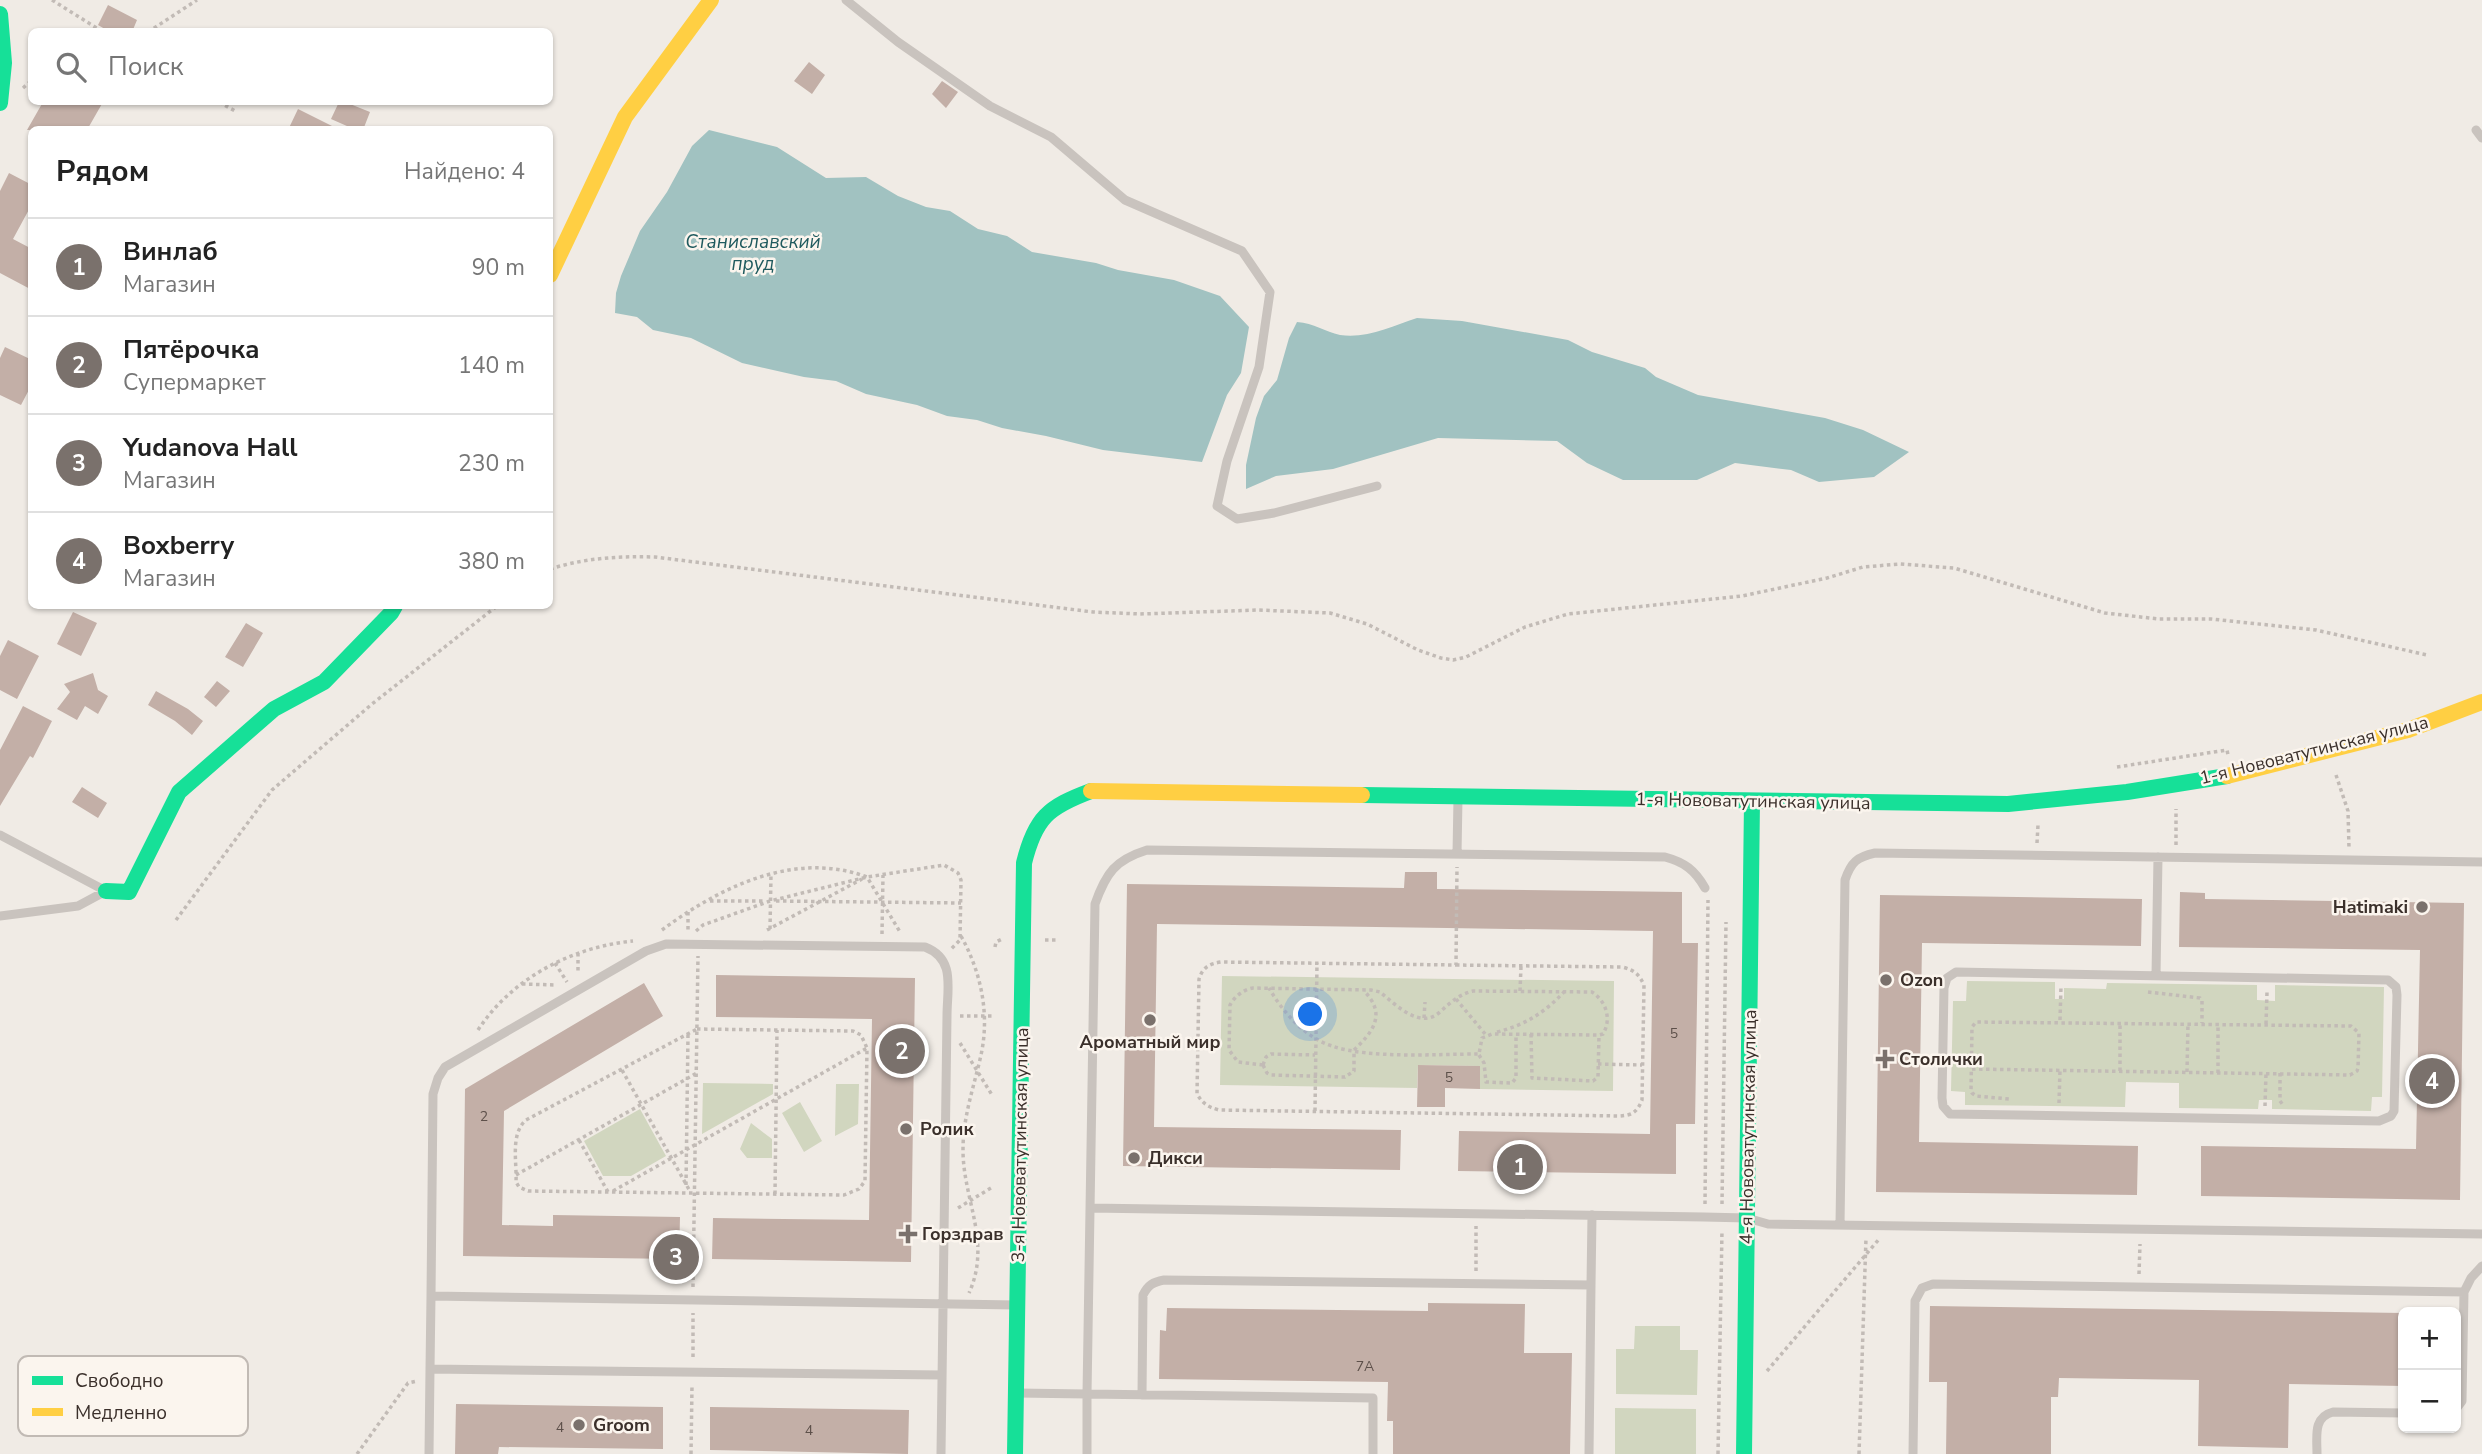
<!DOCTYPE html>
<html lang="ru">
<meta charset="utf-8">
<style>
:root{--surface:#fff;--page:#f6f6f6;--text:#222;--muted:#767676;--line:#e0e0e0;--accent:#7a716c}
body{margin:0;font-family:"Nunito Sans",sans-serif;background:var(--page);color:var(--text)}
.controls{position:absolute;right:21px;bottom:21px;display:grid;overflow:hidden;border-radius:10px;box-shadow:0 2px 5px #0004}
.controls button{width:63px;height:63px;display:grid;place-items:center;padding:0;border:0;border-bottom:2px solid var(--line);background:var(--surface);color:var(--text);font:35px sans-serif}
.you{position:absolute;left:1311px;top:1015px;width:24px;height:24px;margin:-18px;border:5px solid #fff;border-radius:50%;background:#1a73e8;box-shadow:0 0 0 10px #1a73e833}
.badge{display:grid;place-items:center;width:46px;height:46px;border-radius:50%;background:var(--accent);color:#fff;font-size:23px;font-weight:700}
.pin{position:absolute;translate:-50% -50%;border:4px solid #fff;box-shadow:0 2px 7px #0006}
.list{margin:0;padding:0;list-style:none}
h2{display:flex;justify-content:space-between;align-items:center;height:91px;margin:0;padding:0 28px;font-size:30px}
h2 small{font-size:23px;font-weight:400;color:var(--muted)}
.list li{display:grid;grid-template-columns:46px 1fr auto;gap:21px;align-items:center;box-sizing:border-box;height:98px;padding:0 28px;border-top:2px solid var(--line)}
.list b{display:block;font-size:26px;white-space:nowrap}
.list p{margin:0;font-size:23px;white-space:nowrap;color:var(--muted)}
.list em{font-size:23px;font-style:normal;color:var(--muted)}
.icon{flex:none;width:38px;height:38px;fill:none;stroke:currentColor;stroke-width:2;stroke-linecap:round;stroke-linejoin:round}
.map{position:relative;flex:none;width:2482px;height:1454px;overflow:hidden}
.search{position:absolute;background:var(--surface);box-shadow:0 2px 5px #0004;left:28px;top:28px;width:525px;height:77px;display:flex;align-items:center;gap:18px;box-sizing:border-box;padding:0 24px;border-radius:10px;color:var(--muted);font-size:26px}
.panel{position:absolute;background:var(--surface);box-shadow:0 2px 5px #0004;left:28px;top:126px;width:525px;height:483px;border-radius:10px}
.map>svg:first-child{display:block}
</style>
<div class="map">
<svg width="2482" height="1454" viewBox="0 0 2482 1454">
<rect width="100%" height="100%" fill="#f0ebe5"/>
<!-- green -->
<path fill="#d1d6bf" d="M1222,976L1614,981L1613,1091L1480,1089L1479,1066L1418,1065L1417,1088L1220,1085Z
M1967,981L2055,982V999H2064V988L2106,989L2107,983L2257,985V1000L2275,1001V985L2384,987L2382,1097H2372L2371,1111L2272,1109V1100H2259L2258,1109L2179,1108V1083L2126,1082L2125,1107L1965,1105V1092L1951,1091L1953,1001H1966Z
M703,1083L773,1084V1094L702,1134Z
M836,1084H859L858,1124L835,1136Z
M800,1102L822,1141L804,1152L782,1113Z
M640,1109L666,1156L631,1176H603L584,1141Z
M751,1123L772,1139V1158H747L740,1149Z
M1635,1326H1680V1350H1698L1697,1395L1616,1394V1349H1634Z
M1615,1408L1696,1409V1454H1615Z"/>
<!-- water -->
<path fill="#a1c2c1" d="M709,130L777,147L826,178L866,177L898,196L926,207L950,211L978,229L1007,236L1032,252L1096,263L1118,270L1174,280L1220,296L1249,327L1241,373L1227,395L1202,462L1103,450L1046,436L1002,428L977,420L947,416L917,405L866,394L836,381L804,377L742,363L691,338L653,330L637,317L615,313L616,293L621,276L640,231L667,192L692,146Z
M1417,318L1462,321L1568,340L1592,352L1645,368L1656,377L1698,395L1825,418L1863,430L1909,452L1874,477L1819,482L1791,470L1735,463L1697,480H1623L1587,463L1557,441L1438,438L1333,469L1276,476L1246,489V465L1256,418L1264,396L1277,380L1289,338L1297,322C1314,323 1325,332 1340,335C1367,339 1392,326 1417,318Z"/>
<!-- building -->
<path fill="#c3afa7" d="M108,5L137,20L132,32H110L98,25Z
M809,62L825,75L812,94L794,81Z
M942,81L958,92L946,108L932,94Z
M43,102H103L87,130H27Z
M339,102H345L370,112L363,130H356L331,119Z
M298,109L340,130H288Z
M9,173L32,185V204L13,239L32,249V290L0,273V191Z
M5,347L32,360V384L21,405L0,395V358Z
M73,612L97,623L81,656L57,644Z
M246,623L263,633L243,667L225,657Z
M8,640L39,656L17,699L0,690V656Z
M93,673L98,690L108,696L98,714L85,706L77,720L57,709L70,692L64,684Z
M217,681L230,691L216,707L204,697Z
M156,691L188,709L203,721L192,735L175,721L148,705Z
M23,706L52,721L33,758L30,756L0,806V750Z
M82,787L107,803L98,818L72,802Z
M1405,872H1437V889L1682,892V943H1698L1695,1124H1676V1174L1458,1171L1459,1131L1650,1134L1653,931L1447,928L1157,924L1154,1127L1401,1130L1400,1170L1123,1166L1127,884L1404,888Z
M2180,892L2205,893V899L2464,903L2460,1200L2201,1196V1146L2416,1149L2420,950L2179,947Z
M1880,895L2142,899L2141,946L1922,943L1919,1142L2138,1146L2137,1195L1876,1192Z
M716,975L915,978L911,1262L712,1259L713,1218L869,1220L872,1019L716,1017Z
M644,983L663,1016L504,1111L502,1225L553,1226V1215L680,1217L679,1259L463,1256L465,1089Z
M1418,1065L1480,1066V1089L1445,1088V1107H1417Z
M1428,1303L1525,1304L1524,1353H1572L1570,1454H1393V1421H1387L1388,1382L1159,1379L1160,1330L1166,1331L1167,1308L1428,1311Z
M1930,1306L2403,1313V1386L2289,1384L2288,1448L2198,1446L2199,1380L2059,1378L2058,1397H2051V1454H1946L1947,1382H1929Z
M456,1404L663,1407V1449L499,1447L498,1454H455Z
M710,1407L909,1410L908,1454L710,1450Z"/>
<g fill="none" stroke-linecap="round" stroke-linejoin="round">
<!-- path -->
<path stroke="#c2bbb6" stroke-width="3.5" stroke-dasharray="3.5 3.5" stroke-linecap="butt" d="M52,0L103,32
M148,32L197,0
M23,88L32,80
M219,102L235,111
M550,569C585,558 618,556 655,557L1093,612L1140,614L1258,610L1330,613L1367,624L1418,650L1441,658L1453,660L1466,657L1525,627L1568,614L1742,596L1827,578L1863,567L1900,564L1954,568L2105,613L2159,619H2211L2316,630L2427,655
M2117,767L2227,750L2228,755
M2336,775L2348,811L2349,848
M2037,843L2038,825
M2176,845V809
M710,901H765
M776,901L961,903
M688,912V932
M176,920L272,790L372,704L497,606
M770,929L771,874
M662,930C720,887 795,850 867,877L900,932
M767,930L862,879
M696,931L703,925L770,901L867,877L944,865L958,873L961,880L960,940L951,949
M882,934L883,875
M961,936C981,972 990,1014 981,1055C974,1087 963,1116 963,1150C963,1200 992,1242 969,1293
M1045,940H1057
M995,947L996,942L1002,939
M578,953V974
M555,963L567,982
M1456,965L1622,967C1634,970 1639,974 1644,985L1642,1100C1637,1112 1633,1115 1620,1116L1219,1110C1208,1107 1203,1104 1197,1094L1199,979C1203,967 1209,964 1221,962L1456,965L1457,867
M522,984L556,985
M1520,991L1521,966
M2148,992L2200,998L2202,1001V1023
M1456,999L1486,1035
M960,1016H994
M1424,1018L1425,1002
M2060,1020L2061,986
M2266,1024L2267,992
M697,1029L853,1031L861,1035L867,1048L865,1181L859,1189L844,1195L528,1191L519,1187L516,1182C517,1162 510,1134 526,1120Z
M478,1030C512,978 572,947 633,941
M1497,1032C1525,1025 1544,1013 1564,992
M1531,1034L1532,1078L1593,1081L1598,1077L1599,1035
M960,1043L992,1095
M1354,1050C1373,1032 1387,1014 1364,991
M1479,1055L1484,1063L1486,1082L1512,1083L1516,1078V1034
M1598,1064L1642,1065
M1263,1065L1238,1062L1229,1050L1230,1005C1234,997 1244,989 1253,988L1371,990L1380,992C1396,1005 1421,1031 1441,1011C1451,1002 1460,994 1473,991L1592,992C1606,1001 1612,1019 1603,1034L1599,1035L1492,1034L1482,1038L1479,1054C1437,1054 1370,1059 1332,1046C1304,1037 1283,1012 1269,988
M1263,1065L1267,1073L1271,1075L1345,1077L1354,1071V1050
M1263,1065L1266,1057L1271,1054L1315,1055
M1972,1069L2350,1075L2357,1071L2358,1068L2359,1033L2351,1026L1976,1022L1972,1027L1971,1091L1972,1093L1976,1096L2009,1099
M622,1070L691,1193
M2120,1071V1022
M2187,1072L2188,1023
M2218,1073V1024
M2280,1073V1101L2283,1105
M2059,1103L2060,1070
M2265,1106L2266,1073
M1315,1111L1317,963
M579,1140L608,1192
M516,1175L697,1073
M686,1185L688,1034
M613,1191L867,1048
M775,1194L777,1030
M1705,1204L1708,900
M1722,1204L1726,922
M958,1208L991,1188
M957,1235L991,1236
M1476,1271V1226
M2139,1274L2140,1244
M693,1287L698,956
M693,1357V1313
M1767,1371L1880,1238
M357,1454L408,1383L417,1381
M691,1454L692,1386
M1718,1454L1722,1230
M1859,1454L1866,1238"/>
<!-- lane -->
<path stroke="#c9c3be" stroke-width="9" d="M846,0L898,42L990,106L1051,137L1125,200L1242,251L1270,292L1259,367L1227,461L1217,506L1237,519L1274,513L1377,486
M2476,130L2482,138
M0,835L104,890
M1457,854L1458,798
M0,916L78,906L104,892
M1956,972L2388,980L2396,987L2397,995L2394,1111L2391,1116L2379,1121L1950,1114L1943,1106L1942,1098L1944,988L1947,978Z
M2156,975L2158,857
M1090,1208L1704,1217L1747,1218L1768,1224L2482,1234
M1840,1225L1845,880C1851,862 1857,857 1875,853L2482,862
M1591,1285L1592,1215
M2464,1292L2471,1278L2482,1266
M430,1369L431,1296
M1017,1393L1087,1394V1454
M1142,1395L1143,1295C1148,1285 1153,1282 1164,1280L1591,1285L1589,1454
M429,1454L430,1369L942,1375
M941,1454C943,1308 945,1162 947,1016C947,988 956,959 925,947L666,944L646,951L445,1067L438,1078L433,1094L431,1296C626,1300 821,1303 1016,1305
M1373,1454V1398L1087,1394L1095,904C1106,873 1115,860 1147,850L1665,857C1684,862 1695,870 1705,888
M1913,1454L1915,1301L1922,1288L1933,1284L2464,1292L2462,1401L2456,1409
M2317,1454C2317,1436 2313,1417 2333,1412L2403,1413"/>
<!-- fast -->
<path stroke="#16e098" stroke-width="16" d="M0,14L4,63L0,103
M1362,795L2008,804L2127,792L2227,776
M106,891L129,892L179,792L274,709L324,682L391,613L395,606
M1015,1454L1024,863C1035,818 1048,807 1091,791
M1744,1454L1752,801"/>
<!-- slow -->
<path stroke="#ffcf43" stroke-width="16" d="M550,275L625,117L711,0
M2227,776L2408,730L2482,702
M1091,791L1362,795"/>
</g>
<!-- markers -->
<g fill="#7a716c" stroke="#fbf5ee" stroke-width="2.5">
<circle cx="2422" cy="907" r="7"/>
<circle cx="1886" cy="980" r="7"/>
<circle cx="1150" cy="1020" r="7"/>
<path d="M1881.5 1048.5h7v7h7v7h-7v7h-7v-7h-7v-7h7z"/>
<circle cx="906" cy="1129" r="7"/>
<circle cx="1134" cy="1158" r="7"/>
<path d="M904.5 1223.5h7v7h7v7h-7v7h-7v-7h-7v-7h7z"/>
<circle cx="579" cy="1425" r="7"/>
</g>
<g text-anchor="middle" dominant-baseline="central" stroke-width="5" stroke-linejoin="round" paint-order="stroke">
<!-- number labels -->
<g font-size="14" fill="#5d504a">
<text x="1674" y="1033">5</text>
<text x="1449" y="1077">5</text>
<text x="484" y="1116">2</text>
<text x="1365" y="1366">7А</text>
<text x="560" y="1427">4</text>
<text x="809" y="1430">4</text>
</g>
<!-- street labels -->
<g font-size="18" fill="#3b302b" stroke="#fbf5ee">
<text transform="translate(2314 750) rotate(-14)">1-я Нововатутинская улица</text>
<text transform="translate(1753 801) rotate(1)">1-я Нововатутинская улица</text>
<text transform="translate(1748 1127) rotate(-89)">4-я Нововатутинская улица</text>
<text transform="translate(1020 1145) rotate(-89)">3-я Нововатутинская улица</text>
</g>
<!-- poi labels -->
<g font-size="18" font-weight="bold" fill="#3b302b" stroke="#fbf5ee" text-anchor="start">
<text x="2408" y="907" text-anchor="end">Hatimaki</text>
<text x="1900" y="980">Ozon</text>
<text x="1150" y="1042" text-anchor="middle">Ароматный мир</text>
<text x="1899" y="1059">Столички</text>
<text x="920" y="1129">Ролик</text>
<text x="1148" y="1158">Дикси</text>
<text x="922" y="1234">Горздрав</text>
<text x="593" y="1425">Groom</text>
</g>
<!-- water labels -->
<g font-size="19" font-style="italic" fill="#1f5a5e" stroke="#fbf5ee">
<text x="753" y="242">Станиславский<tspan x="753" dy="22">пруд</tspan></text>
</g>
</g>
<!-- legend -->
<rect x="18" y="1356" width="230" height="80" rx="10" fill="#fbf5ee" stroke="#c1bab4" stroke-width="2"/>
<rect x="32" y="1376" width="31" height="9" fill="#16e098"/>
<rect x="32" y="1408" width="31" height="8" fill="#ffcf43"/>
<g font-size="19" fill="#3b302b">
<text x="75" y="1387">Свободно</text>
<text x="75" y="1419">Медленно</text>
</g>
</svg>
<div class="controls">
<button>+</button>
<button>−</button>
</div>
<div class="you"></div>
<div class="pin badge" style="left:1520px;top:1167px">1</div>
<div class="pin badge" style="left:902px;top:1051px">2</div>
<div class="pin badge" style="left:676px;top:1257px">3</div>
<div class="pin badge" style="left:2432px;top:1081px">4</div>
<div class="search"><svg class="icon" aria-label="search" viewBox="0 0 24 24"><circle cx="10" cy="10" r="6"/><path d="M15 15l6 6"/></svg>Поиск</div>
<section class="panel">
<h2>Рядом<small>Найдено: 4</small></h2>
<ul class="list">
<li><span class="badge">1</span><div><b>Винлаб</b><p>Магазин</p></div><em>90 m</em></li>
<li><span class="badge">2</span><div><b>Пятёрочка</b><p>Супермаркет</p></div><em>140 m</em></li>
<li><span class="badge">3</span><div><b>Yudanova Hall</b><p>Магазин</p></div><em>230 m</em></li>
<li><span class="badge">4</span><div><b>Boxberry</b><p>Магазин</p></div><em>380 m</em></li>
</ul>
</section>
</div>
